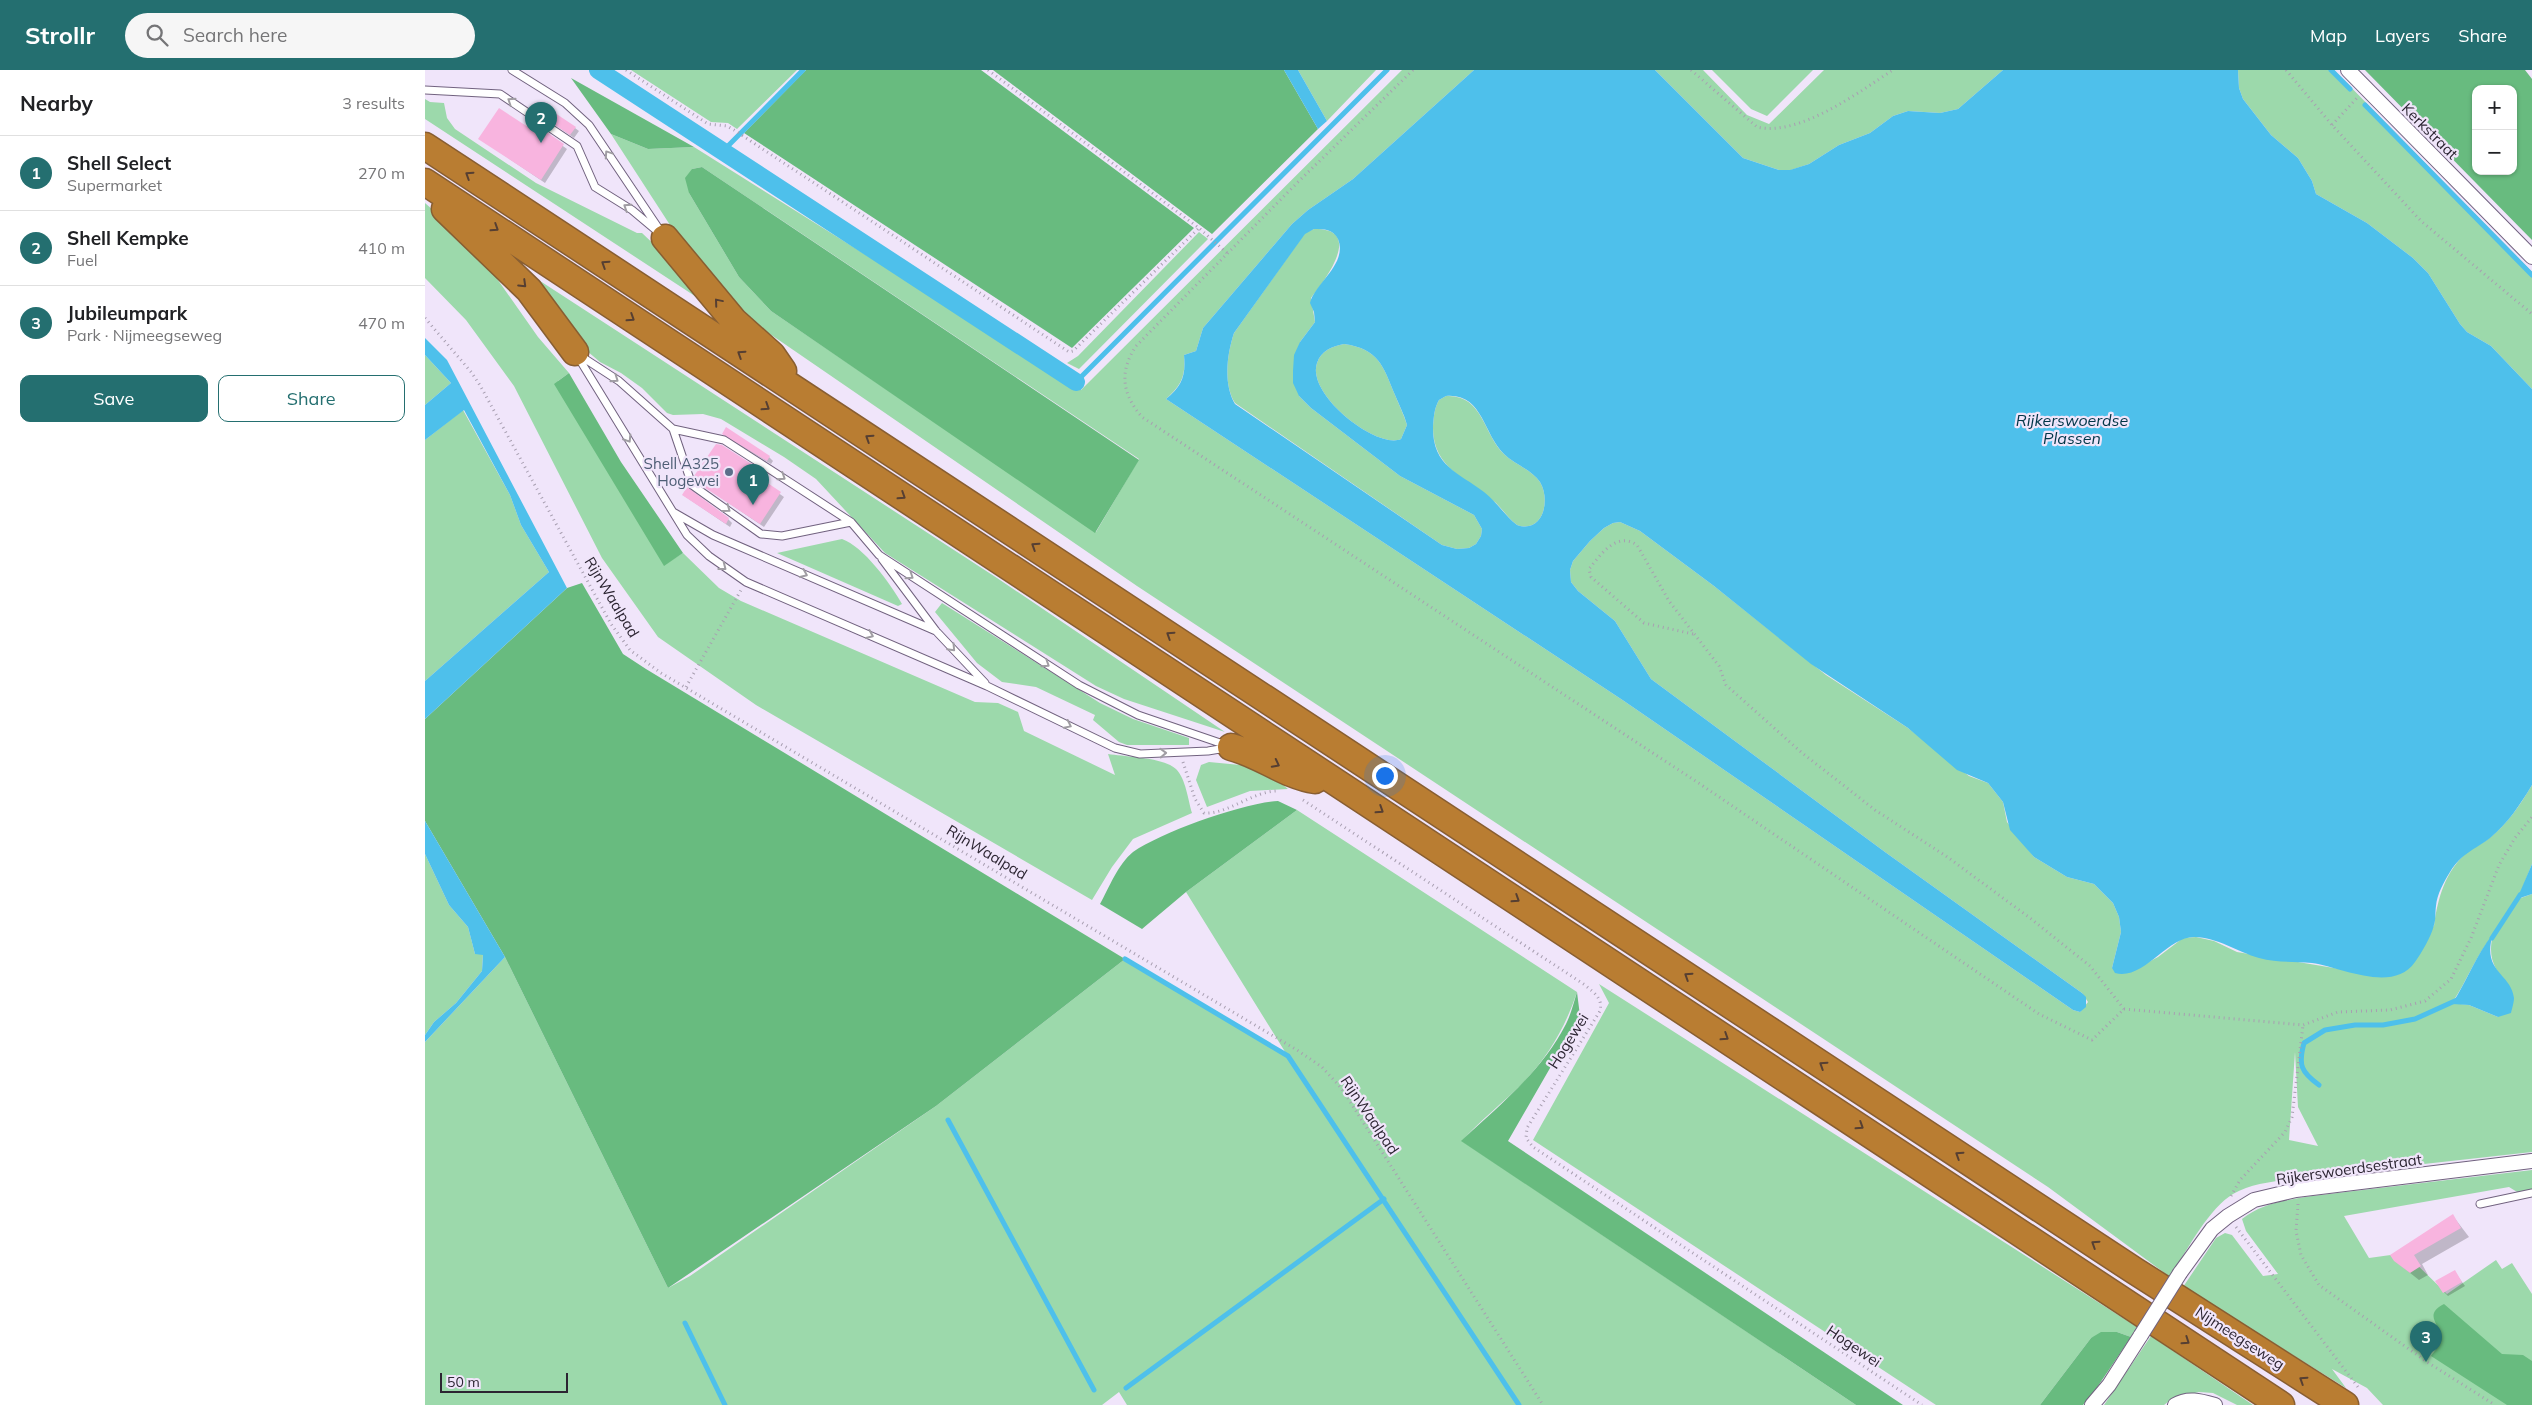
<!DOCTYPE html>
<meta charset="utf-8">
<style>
:root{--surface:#fff;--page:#f6f6f6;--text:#202124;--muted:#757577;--line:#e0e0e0;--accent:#246f70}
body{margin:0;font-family:Mulish,sans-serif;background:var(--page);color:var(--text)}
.controls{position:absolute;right:15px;top:15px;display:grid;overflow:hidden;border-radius:10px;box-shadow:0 1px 4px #0004}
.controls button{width:45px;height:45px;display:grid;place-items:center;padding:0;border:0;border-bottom:1px solid var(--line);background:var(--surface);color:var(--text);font:25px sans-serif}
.scale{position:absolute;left:15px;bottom:12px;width:128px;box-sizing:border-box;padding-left:5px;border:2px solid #2c2532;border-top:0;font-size:14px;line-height:18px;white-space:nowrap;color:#2c2532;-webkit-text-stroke:4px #f0e5fa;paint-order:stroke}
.you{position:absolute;left:959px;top:705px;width:18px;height:18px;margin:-12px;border:4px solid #fff;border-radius:50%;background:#1a73e8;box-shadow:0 0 0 8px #1a73e833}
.badge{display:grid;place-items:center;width:32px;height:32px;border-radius:50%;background:var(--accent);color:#fff;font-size:16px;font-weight:700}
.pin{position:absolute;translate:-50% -41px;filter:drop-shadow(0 1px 2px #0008)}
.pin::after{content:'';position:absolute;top:26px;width:18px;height:15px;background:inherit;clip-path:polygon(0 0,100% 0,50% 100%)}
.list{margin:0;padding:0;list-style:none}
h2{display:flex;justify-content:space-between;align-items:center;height:65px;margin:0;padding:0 20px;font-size:21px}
h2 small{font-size:16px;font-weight:400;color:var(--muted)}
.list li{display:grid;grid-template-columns:32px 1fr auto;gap:15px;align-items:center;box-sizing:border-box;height:75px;padding:0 20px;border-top:1px solid var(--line)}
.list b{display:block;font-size:19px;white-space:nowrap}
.list p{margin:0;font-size:16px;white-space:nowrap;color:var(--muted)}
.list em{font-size:16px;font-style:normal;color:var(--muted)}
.actions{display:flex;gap:10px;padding:15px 20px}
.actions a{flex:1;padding:11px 0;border:1px solid var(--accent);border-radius:10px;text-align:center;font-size:18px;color:var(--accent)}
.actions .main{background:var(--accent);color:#fff}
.icon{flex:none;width:28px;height:28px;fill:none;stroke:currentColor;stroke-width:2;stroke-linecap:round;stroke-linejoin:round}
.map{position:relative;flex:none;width:2107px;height:1335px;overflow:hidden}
header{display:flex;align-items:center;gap:30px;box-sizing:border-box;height:70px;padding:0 25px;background:var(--accent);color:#fff}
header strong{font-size:24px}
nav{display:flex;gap:28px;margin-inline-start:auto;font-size:18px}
.search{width:350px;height:45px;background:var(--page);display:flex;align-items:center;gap:12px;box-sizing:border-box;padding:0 18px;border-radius:28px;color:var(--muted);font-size:19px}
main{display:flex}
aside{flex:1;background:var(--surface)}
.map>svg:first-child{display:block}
</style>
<header>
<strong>Strollr</strong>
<div class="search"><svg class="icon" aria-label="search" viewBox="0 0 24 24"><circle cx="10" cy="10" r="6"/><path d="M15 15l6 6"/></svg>Search here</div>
<nav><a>Map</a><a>Layers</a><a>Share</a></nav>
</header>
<main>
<aside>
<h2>Nearby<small>3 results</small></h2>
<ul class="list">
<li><span class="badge">1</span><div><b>Shell Select</b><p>Supermarket</p></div><em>270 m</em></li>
<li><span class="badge">2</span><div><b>Shell Kempke</b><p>Fuel</p></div><em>410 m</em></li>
<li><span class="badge">3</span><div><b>Jubileumpark</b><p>Park · Nijmeegseweg</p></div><em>470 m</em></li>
</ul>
<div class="actions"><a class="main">Save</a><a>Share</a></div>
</aside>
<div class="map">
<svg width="2107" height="1335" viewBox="0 0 2107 1335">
<rect width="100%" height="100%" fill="#f0e5fa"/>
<!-- green -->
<path fill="#9cd9ab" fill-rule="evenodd" d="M206,0H372L312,59L303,53L286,52Z
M873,0H951L902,51Z
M977,0H1049L928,109L883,140L867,154L778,258L771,281L759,285C761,307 756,315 741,329L1199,631L1648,940L1655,942L1663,932L1657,923L1460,782L1226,609L1190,551L1153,521L1146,512L1145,500L1148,491L1165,471L1179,458L1188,453L1195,452L1215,461L1289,516L1401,605L1483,658L1544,706L1563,713L1578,732L1582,752L1609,787L1642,807L1669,814L1688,833L1694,847L1696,862L1687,898L1707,901L1733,887L1758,868L1771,867L1789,871L1812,882L1915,899L2009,856C2013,827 2020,802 2043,781C2049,776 2057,774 2063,769C2082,755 2095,735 2107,715V794L2093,829L2107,824V1082L1864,1109C1845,1112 1825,1114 1808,1124C1783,1139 1761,1182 1745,1207L1623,1117L712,516L323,249L245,155L186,64L223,79L269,77L656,320ZM277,97L714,389L671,462L346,241L314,207L264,123L267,99ZM2068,865C2062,888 2070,900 2084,917L2073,947L2044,935L2027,933C2042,911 2051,885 2068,865ZM1870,982L1873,1037L1893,1076L1864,1070Z
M1230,0H1278L1322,45L1344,54L1399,0H1578L1533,39L1515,43L1483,41L1468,46L1445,63L1414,75L1384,94L1366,100H1354L1318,88Z
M1287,0H1388L1342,46L1326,39Z
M1813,0H1909L2107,202V319L2066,276L2042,262L2035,254L2003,203L1988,188L1942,153L1891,124L1887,111L1873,88L1846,65L1818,29L1814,18Z
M0,29L5,32L19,33L22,48L30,59L111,113L212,163H217L237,182L282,234L0,49Z
M0,133L49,176L113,267L144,303L133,311L239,495L258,483L294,518L316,531L550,632L573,633L593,642L599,661L690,705L683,684C701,687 738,687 751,699C761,709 763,730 767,743L708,769L687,797L667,830L331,635L233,567L177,488L89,316L41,250L0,208Z
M889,159C940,158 900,210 886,228L890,252L875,272L874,326L886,338L975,406L1049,445L1057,459L1056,466L1051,474L1044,478L1032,479L1017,475L810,333C798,314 802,284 809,263L880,163Z
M774,162L783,169L654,299L642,293L653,286Z
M109,207L572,508L800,662L699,629L671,616L460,483L391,409L359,387L296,349L278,344L248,345L242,343L217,318L196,303L175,292L155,275Z
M919,274C954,279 958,296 970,325C974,335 979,345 982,355L976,369C953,380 881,325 892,293C896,281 907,276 919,274Z
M0,285L26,313L0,335Z
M1021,326C1058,324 1058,364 1079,384C1089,394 1107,400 1115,412C1126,430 1118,464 1092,455C1084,449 1078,440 1071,433C1043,409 1007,399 1008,356C1009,346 1009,339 1014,330Z
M38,340L85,425L96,455L124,502L0,611V370Z
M417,469C438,476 466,514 477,534L473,536L352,483Z
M517,533L675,633L708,649L764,668V675H702L694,672L668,650L670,645L611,617L577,612L552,593L510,542Z
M784,692L836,697L863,719L825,721L782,737L771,710L776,695Z
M872,740L1152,922C1140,958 1124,985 1098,1013C1078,1033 1055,1050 1037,1071L1431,1335H702L694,1322L677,1335H0V972L80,887L243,1218L265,1206L511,1036L700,889L862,985L761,822Z
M0,784L24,835L43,857L50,884H58L57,901L31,933L9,952L0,965Z
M1174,914L1712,1257L1706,1267L1692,1262L1666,1268L1615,1335H1511L1108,1070L1184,933Z
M2107,1100V1127L2102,1128L2084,1117L1919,1146L1944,1188L1980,1183L2022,1224L2071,1190L2077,1199L2087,1193L2107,1224V1335H1958L1942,1318L1907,1299L1921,1318L1758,1217L1791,1168L1800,1163L1807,1165L1838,1206L1853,1204L1821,1161L1817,1149C1837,1133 1862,1130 1887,1126Z
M1726,1266L1828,1335H1812L1788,1323L1774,1322L1748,1328L1739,1335H1679Z"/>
<!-- forest -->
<path fill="#68bb7f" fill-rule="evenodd" d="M381,0H556L769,158L647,278L319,63Z
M568,0H859L893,59L787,164Z
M1940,0H2100L2107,9V170ZM2051,19H2088V101H2051Z
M146,8L269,77L223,79L186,64Z
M277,97L714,390L670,463L346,241L314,207L264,123L260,108L267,99Z
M144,303L196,392L258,483L239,496L129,314Z
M157,513L198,584L221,599L700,889L511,1036L243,1218L80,887L0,751V649L142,518Z
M853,731L872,740L761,822L717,859L675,834C684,818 693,794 708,782C737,762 818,733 853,731Z
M1152,922L1155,946L1083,1071L1478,1335H1431L1036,1071C1074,1036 1117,1001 1141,954C1146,944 1149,932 1152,922Z
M2019,1234L2077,1284L2098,1285L2107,1291V1335H2082L2006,1286C2010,1281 2015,1275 2015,1268C2015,1253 1998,1245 2019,1234Z
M1676,1262H1692L1706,1267L1669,1322L1658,1335H1615L1666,1268Z"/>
<!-- water -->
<path fill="#4ec0eb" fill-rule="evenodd" d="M859,0H873L902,51L893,59Z
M1049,0H1230L1318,88L1354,100H1365L1384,94L1414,75L1445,63L1468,46L1483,41L1515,43L1533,39L1578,0H1813L1814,18L1818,29L1846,65L1873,88L1887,111L1891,124L1942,153L1988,188L2003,203L2035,254L2042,262L2066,276L2107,319V715C2095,735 2083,753 2065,768C2049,780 2037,783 2025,802C2019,812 2012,824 2011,836C2010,843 2011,849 2009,855C2006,867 1997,882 1990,892C1968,924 1916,897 1887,893C1869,891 1852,893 1834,888C1813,882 1791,867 1770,867C1742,866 1719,911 1690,903L1687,898L1696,862L1694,847L1688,833L1669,814L1642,807L1609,787L1585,760L1578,732L1563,713L1532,700L1483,658L1386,594L1289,516L1215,461L1195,452L1188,453L1179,458L1165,471L1148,491L1145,500L1146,512L1153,521L1190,551L1226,609L1460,782L1657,923L1661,927V937L1655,942L1648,940L1199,631L741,329C757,316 761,306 759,285L771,281L778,258L867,154L883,140L928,109ZM889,159C899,159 908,159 913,169C923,194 890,213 885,233L889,242L890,252L875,272L869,285L868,301V313L874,326L886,338L975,406L1049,445L1057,459L1056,466L1051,474L1044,478L1032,479L1017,475L810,334C798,314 802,284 809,263L880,164ZM919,274C954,279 958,296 970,325C974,335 979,344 982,355L976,369C953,380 881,325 892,293C896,281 907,276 919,274ZM1021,326C1058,323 1058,364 1079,384C1089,394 1107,400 1115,412C1126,430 1118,464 1092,455C1080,446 1072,432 1059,422C1033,402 1007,396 1008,356C1009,346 1009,339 1014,330Z
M0,268L22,290L142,518L0,649V611L124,502L96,455L85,425L39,340L0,370V335L26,313L0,285Z
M0,751L80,887L0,972V965L9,952L31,933L57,901L58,885L50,884L43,857L24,835L0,784Z
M2107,794V824L2092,829Z
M2068,864C2056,902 2086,903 2089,928C2089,932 2087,939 2086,943L2073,947L2044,935L2027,934C2042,911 2051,885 2068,864Z"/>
<!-- shadow -->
<path fill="#0003" d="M118,46L150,58L154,61L149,68Z
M107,54L142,79L120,113L55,69L104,59Z
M302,359L344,387L348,391L346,394L302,368L298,364Z
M335,401L339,405L335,410L359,427L339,457L277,415Z
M258,425L303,449L307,453L305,457Z
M2028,1146L2044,1167L1997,1194L2003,1205L1994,1210L1970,1191Z
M2029,1201L2040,1216L2023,1226L2019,1222Z"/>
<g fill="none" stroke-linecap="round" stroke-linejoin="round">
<!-- stream -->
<path stroke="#4ec0eb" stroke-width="5" d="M1906,0L1925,19
M1940,35L2107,205
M298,81L378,0
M651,312L962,0
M2067,868L2095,825
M700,889L863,986L1094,1335
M1894,1015C1876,1002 1873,995 1879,973L1900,960L1930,955H1958L1990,949L2032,930
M523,1050L669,1320
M260,1253L300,1335
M701,1318L959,1129"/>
<!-- canal -->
<path stroke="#4ec0eb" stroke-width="18" d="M173,0L651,312"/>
</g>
<!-- building -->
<path fill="#f8b4df" d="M118,35L151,57L145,65L112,43Z
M74,38L103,57L107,52L139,74L116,110L53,69Z
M301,357L345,386L342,391L297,364Z
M291,374L297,375L336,400L332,406L356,422L335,454L271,412L269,406Z
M262,417L304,448L301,454L257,425Z
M2028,1144L2036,1158L1989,1185L1996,1196L1985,1203L1969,1191L1965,1185Z
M2030,1200L2037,1212L2018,1223L2010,1211Z"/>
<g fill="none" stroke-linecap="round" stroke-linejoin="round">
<defs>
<path id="service" d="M87,0L140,33L164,55L234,159
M0,20L75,24L152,76L170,117L207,140L238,166
M154,285L194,311L248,359L299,370L369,415L426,452L454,485L654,615L713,645L801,675
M153,287L262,465L284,486L321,512L562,616L690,678L715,684L783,681L801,678
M248,359L267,415L336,464L357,466L426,452
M248,442L288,465L511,561
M457,489L511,561L560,613
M2055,1134L2107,1123"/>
<path id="minor" d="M1923,0L2107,187
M1755,1203L1787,1159L1803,1146L1829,1130L1871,1120L2107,1091
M1667,1335L1684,1315L1716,1265
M1750,1335C1763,1327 1776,1331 1790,1335"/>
<path id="motorway" d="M0,76L1710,1201L1920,1335
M0,112L1856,1335
M20,139L104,220L150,282
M240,168L309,251L347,285L358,301
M806,677C835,684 861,706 890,710"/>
</defs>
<!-- service casing -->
<use href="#service" stroke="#71627f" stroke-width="9"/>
<!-- minor casing -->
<use href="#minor" stroke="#71627f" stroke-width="16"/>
<!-- motorway casing -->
<use href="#motorway" stroke="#885e32" stroke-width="29"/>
<!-- path -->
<path stroke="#a89fb1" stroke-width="3" stroke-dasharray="1 4" stroke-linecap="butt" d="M201,0L283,54L302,56L309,60L644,282L648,281L774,158
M563,0L774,158L802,183
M988,0L873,112L711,276C694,302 697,324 717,347L1275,714L1614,944L1667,970L1699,939L1878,955L1913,942L1965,940L2000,931L2026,909L2046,868L2074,795L2090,768L2107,747
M1266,0L1332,57C1374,67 1434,22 1468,0
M1861,0L1907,55L1996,151L2107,244
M1907,55L1932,28
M0,248L47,303L56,317L186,554L205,580L236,603L872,980L897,997L917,1019L1118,1335
M1268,564L1219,553L1166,507L1164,499C1176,484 1192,461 1212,475L1244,531L1294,596L1301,615L1376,682L1450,740L1521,786L1605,848L1665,896L1699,939
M261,617L316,520
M758,692L770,729L779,743C801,745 827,722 851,721
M878,730L1160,915C1169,923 1178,928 1175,941L1102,1058L1101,1068L1108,1077L1497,1335
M1806,1126L1815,1110L1860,1062L1867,1047L1878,955
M1873,1134L1871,1161L1876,1185L1894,1215L2002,1292L2070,1335
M1811,1157L1933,1317"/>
<!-- service -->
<use href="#service" stroke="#fff" stroke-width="7"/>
<!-- minor -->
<use href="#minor" stroke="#fff" stroke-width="14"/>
<!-- motorway -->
<use href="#motorway" stroke="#b97d32" stroke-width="26"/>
<defs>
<path id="minor-bridge" d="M1716,1265L1755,1203"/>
</defs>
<!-- minor-bridge casing -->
<use href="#minor-bridge" stroke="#71627f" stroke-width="16" stroke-linecap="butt"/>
<!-- minor-bridge -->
<use href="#minor-bridge" stroke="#fff" stroke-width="14"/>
</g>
<!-- one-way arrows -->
<defs><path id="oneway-chevron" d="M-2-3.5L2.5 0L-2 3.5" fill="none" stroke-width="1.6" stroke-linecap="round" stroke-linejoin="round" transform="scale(1.25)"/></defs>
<g stroke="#a09da3">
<use href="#oneway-chevron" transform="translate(86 31) rotate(-146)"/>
<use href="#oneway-chevron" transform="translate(183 84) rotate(-124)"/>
<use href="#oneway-chevron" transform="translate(202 137) rotate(-147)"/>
<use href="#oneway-chevron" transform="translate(190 309) rotate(35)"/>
<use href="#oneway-chevron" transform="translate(203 369) rotate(58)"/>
<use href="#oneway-chevron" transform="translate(357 407) rotate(33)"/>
<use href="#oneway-chevron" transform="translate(302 439) rotate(36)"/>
<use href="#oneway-chevron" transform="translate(298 497) rotate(38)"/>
<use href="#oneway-chevron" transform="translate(379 504) rotate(23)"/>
<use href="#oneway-chevron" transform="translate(485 506) rotate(34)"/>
<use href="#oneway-chevron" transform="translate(445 565) rotate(23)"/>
<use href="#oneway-chevron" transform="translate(527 578) rotate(47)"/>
<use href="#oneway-chevron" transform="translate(621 594) rotate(33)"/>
<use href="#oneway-chevron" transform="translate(643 655) rotate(26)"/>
<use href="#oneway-chevron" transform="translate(738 683) rotate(-2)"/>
</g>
<g stroke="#563f32">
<use href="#oneway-chevron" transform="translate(44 105) rotate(-147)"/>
<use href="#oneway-chevron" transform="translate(70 158) rotate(33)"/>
<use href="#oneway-chevron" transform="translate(180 194) rotate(-147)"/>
<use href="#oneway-chevron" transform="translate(98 214) rotate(44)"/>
<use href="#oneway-chevron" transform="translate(293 232) rotate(-130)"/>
<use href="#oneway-chevron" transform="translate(206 248) rotate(33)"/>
<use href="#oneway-chevron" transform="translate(316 284) rotate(-147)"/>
<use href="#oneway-chevron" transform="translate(341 337) rotate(33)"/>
<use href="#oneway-chevron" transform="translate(444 368) rotate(-147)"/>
<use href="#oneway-chevron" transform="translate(477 426) rotate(33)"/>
<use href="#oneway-chevron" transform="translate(610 476) rotate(-147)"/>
<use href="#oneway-chevron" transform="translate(745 565) rotate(-147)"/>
<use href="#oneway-chevron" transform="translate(851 694) rotate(27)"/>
<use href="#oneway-chevron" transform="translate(955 740) rotate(33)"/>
<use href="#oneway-chevron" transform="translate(1091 829) rotate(33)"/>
<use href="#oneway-chevron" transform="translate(1263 906) rotate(-147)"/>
<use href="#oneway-chevron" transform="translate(1300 967) rotate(33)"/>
<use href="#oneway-chevron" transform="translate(1398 995) rotate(-147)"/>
<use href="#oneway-chevron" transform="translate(1435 1056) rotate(33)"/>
<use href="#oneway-chevron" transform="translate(1534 1085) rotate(-147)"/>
<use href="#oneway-chevron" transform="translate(1670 1174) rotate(-147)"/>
<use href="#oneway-chevron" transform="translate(1761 1271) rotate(34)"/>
<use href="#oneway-chevron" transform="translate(1878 1310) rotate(-147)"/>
</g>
<!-- markers -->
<circle fill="#5c6f8a" stroke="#f0e5fa" stroke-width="2" cx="304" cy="402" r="5"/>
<g text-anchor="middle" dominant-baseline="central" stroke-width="4.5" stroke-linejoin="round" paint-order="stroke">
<!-- street labels -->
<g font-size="15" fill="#2c2532" stroke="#f0e5fa">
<text transform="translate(2005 61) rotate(45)">Kerkstraat</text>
<text transform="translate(187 527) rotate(59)">RijnWaalpad</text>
<text transform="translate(562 782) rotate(31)">RijnWaalpad</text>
<text transform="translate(1143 971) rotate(-58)">Hogewei</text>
<text transform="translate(945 1045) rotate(56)">RijnWaalpad</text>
<text transform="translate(1924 1099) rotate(-8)">Rijkerswoerdsestraat</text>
<text transform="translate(1815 1268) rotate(33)">Nijmeegseweg</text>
<text transform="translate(1429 1276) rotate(34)">Hogewei</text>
</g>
<!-- service labels -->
<g font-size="15" fill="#4e5e75" stroke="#f0e5fa" text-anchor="end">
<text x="294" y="393">Shell A325<tspan x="294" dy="17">Hogewei</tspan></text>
</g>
<!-- water labels -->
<g font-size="16" font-style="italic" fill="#003547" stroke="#f0e5fa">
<text x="1647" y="350">Rijkerswoerdse<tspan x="1647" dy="18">Plassen</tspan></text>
</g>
</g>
</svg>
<div class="controls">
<button>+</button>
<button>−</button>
</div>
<div class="scale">50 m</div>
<div class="you"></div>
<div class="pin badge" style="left:328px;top:435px">1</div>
<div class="pin badge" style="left:116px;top:73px">2</div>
<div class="pin badge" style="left:2001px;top:1292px">3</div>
</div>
</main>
